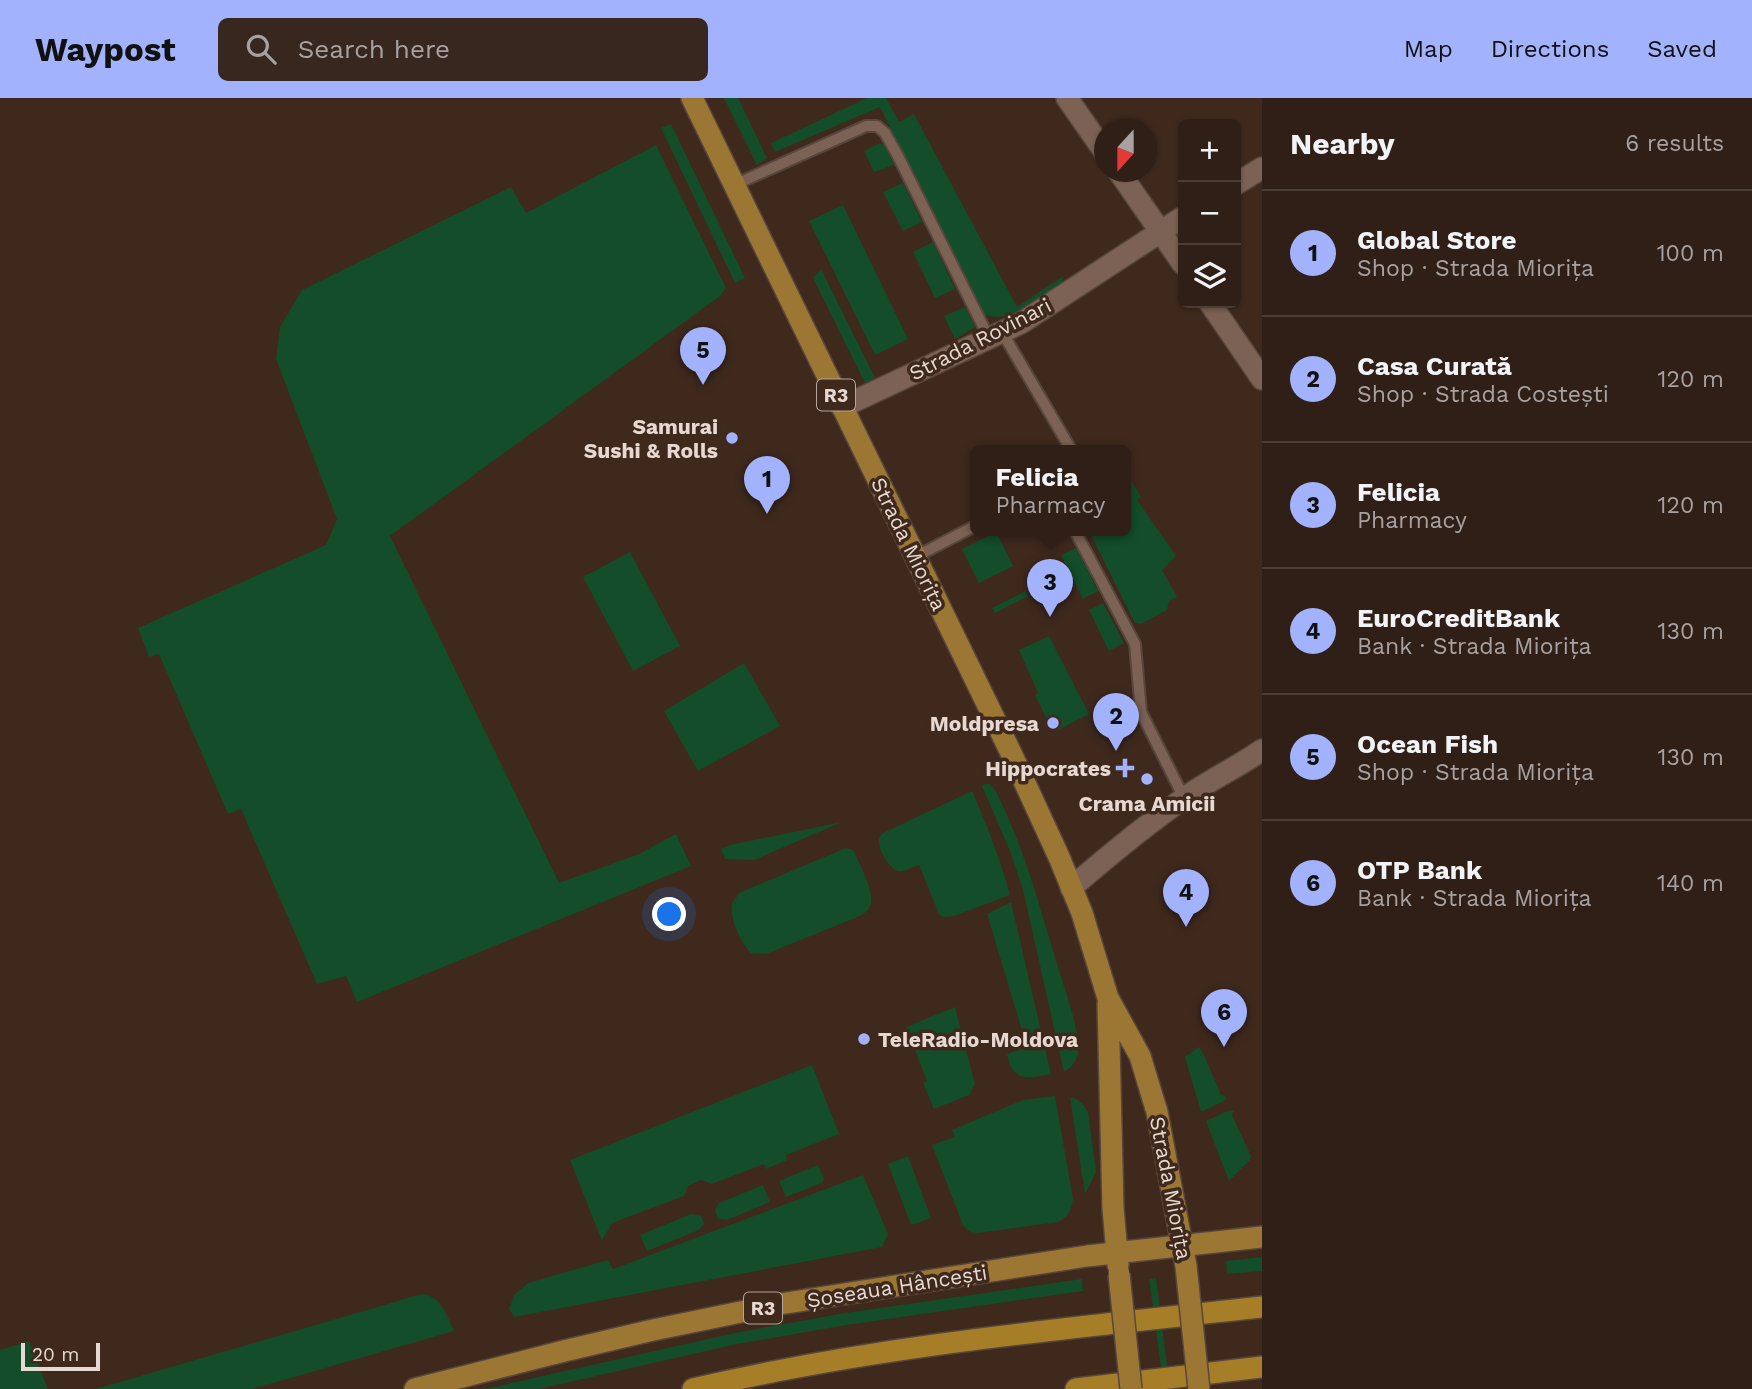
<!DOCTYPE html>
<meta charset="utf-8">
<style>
:root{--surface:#2f1f16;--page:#37271f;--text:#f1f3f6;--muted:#a7a2a1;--line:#4a3d35;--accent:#a3b2fd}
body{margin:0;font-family:"Work Sans",sans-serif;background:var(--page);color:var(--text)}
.controls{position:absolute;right:21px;top:21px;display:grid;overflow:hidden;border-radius:10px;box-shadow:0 2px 5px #0004}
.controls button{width:63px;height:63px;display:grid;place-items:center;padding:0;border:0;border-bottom:2px solid var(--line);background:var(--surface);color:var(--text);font:35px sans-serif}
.compass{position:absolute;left:1094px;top:21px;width:63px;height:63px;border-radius:50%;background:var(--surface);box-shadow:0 2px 5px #0004;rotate:201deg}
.scale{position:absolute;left:21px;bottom:18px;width:79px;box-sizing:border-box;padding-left:7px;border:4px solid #e7d9d1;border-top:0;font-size:19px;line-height:24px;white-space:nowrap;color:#e7d9d1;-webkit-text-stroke:5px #3f291d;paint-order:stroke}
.you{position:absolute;left:670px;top:817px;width:24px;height:24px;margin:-18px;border:5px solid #fff;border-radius:50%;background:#1a73e8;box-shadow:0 0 0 10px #1a73e833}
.badge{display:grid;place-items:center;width:46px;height:46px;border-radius:50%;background:var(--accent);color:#111;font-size:23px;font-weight:700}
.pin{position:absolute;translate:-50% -58px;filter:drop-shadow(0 2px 4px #0008)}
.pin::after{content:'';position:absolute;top:37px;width:24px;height:21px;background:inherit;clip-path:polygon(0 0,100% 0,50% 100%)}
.popup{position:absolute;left:970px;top:347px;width:161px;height:91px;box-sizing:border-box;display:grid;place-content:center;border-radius:10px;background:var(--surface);filter:drop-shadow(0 2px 5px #0005);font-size:23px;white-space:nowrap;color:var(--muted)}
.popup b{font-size:26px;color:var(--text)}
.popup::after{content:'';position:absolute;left:50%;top:100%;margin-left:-14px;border:14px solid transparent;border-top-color:var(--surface)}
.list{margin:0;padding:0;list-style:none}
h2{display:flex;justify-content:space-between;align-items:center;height:91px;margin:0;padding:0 28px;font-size:30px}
h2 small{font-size:23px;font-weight:400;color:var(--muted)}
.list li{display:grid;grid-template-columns:46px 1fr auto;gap:21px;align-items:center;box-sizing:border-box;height:126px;padding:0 28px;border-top:2px solid var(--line)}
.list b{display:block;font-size:26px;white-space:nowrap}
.list p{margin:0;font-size:23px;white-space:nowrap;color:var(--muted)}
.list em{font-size:23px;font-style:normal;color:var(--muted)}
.icon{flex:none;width:38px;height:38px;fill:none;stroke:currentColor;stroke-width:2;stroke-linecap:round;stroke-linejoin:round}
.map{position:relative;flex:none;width:1262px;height:1291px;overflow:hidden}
header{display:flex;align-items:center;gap:42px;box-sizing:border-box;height:98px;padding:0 35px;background:var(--accent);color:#111}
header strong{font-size:33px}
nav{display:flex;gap:38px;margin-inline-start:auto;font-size:24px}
.search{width:490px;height:63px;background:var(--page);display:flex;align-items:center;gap:18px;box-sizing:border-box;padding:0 24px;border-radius:10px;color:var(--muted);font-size:26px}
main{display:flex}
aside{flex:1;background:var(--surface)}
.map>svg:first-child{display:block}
</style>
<header>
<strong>Waypost</strong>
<div class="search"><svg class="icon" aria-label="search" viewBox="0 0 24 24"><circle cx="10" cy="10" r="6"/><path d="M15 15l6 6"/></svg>Search here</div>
<nav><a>Map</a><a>Directions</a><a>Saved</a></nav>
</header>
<main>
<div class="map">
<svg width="1262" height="1291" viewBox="0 0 1262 1291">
<rect width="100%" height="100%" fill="#3f291d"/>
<!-- green -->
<path fill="#134d29" d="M724,0H738L767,60L757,67Z
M867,0H886L899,24L914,16L1017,209L1063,178L1062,187L1019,216L997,219L983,217L880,9L775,54L771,45Z
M671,26L745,180L735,185L661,30Z
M880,45L884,47L894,67L874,74L864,53Z
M656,47L726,190L720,198L390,438L559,785L639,756L676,736L691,768L357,904L346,878L317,886L241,711L228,716L159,556L149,559L138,530L326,447L337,421L276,261L280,229L302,192L511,89L526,115Z
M903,85L922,124L903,133L883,94Z
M843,107L908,241L875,257L809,123Z
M933,144L955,191L935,200L913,154Z
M821,171L875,280L865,285L813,180Z
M965,209L975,229L955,241L944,218Z
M1125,373L1141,399L1137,402L1176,458L1162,472L1177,499L1169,503L1167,512L1141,526L1135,525L1089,433H1125Z
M996,434L1013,468L979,485L962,451Z
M1076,450L1098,493L1083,501L1061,457Z
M630,454L680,548L633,573L583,479Z
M1026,493L1028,498L995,515L992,510Z
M1103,505L1124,545L1109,553L1089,512Z
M1049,538L1089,616L1056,633L1052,631L1035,597L1038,595L1019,552Z
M744,565L780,628L698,673L664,613Z
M985,686H990L995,692C1023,745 1040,811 1058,869C1064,890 1080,932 1078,953C1078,962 1071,970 1064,974L1023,792L1010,753L982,688Z
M972,693C987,727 1000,761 1010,797L954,818L943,819L939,816L919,767C913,769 904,774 898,773C890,771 880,754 879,746C878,740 880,739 883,735Z
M842,724L754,762L725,761L721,751L730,747Z
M846,750L853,752C859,765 874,792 871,805C869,812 865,815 860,818L766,856L751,855C741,845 727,817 733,803C735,800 739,796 741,794Z
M1011,804L1051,976C1028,981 1012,984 1007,956L1027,949L987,816Z
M955,909L975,986L969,997L934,1011L923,985L927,983L906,929Z
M1199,949L1204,957L1221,997L1226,998V1002L1201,1014L1185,959Z
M812,967L839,1036L786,1057L787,1062L766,1071L764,1066L712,1086L701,1082L688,1088L684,1098L612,1125L602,1143L570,1062Z
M1055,998L1073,1101C1071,1113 1069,1118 1058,1124L978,1135L970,1134L963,1127L932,1047L955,1039L952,1032L1023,1002Z
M1070,999C1079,1001 1083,1006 1088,1014L1096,1074L1085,1096Z
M1230,1012L1234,1013L1232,1017L1251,1058L1250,1062L1229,1083L1206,1023Z
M908,1058L931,1120L911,1127L888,1066Z
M818,1067L824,1081L822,1085L786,1099L779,1083Z
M863,1077L888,1136L882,1149L514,1219L509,1211L515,1196L528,1185L608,1162L613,1171Z
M763,1087L770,1104L727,1122L718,1121L715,1112L719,1105Z
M691,1116L701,1118L704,1126L699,1132L647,1153L640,1137Z
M1262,1159V1173L1227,1176L1226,1163Z
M1156,1180L1170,1291H1164L1149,1181Z
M1082,1181L1083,1193L846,1227L737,1246L539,1291H485L735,1235L845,1215Z
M422,1196C441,1198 447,1217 454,1233L252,1291H96Z
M29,1243L48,1291H0V1252Z"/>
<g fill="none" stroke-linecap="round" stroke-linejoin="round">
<defs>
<path id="service" d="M734,87L866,28H877L885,35L898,58L989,240
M1002,234L1072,353
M1075,433L1135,546L1141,614L1184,700
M915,459L975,428"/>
<path id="minor" d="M1067,0L1104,53
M1119,74L1183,166
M1236,86L1262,70
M1210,205L1262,281
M842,309L1021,225L1183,119
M1071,790C1107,759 1144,728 1183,701C1208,683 1236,670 1262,652"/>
<path id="primary" d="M692,0L1012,657L1059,759L1082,815L1108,900L1140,958L1157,1014L1186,1168
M1108,906L1113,1110L1118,1167
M415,1291L564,1253L653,1232L780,1206L1087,1158L1262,1139"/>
<path id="trunk" d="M693,1291C880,1247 1072,1230 1262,1209
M1076,1291L1262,1269"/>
</defs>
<!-- service casing -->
<use href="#service" stroke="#57463b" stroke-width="14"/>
<!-- minor casing -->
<use href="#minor" stroke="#57463b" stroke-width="24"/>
<!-- primary casing -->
<use href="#primary" stroke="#57463b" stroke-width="24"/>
<!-- trunk casing -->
<use href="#trunk" stroke="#57463b" stroke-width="24"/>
<!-- service -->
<use href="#service" stroke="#7b6254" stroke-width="10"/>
<!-- minor -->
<use href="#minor" stroke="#7b6254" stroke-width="21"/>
<!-- primary -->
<use href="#primary" stroke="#9c7733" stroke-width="21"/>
<!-- trunk -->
<use href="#trunk" stroke="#a77e28" stroke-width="21"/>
<defs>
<path id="primary-bridge" d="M1186,1168L1199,1291
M1119,1176L1131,1291"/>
</defs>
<!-- primary-bridge casing -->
<use href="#primary-bridge" stroke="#57463b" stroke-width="24" stroke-linecap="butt"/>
<!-- primary-bridge -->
<use href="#primary-bridge" stroke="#9c7733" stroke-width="21"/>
</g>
<!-- markers -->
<g fill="#a3b2fd" stroke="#3f291d" stroke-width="2.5">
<circle cx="732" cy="340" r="7"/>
<circle cx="1053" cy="625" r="7"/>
<path d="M1121.5 659.5h7v7h7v7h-7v7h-7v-7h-7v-7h7z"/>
<circle cx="1147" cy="681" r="7"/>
<circle cx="864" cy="941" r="7"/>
</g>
<g text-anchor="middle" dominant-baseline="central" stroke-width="7" stroke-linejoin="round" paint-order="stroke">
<!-- shield labels -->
<g fill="#3f291d" stroke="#b5a49b" stroke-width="2">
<rect x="817" y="281.5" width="38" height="31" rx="5"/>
<rect x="744" y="1194.5" width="38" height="31" rx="5"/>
</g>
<g font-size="19" font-weight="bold" fill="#e7d9d1">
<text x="836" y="297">R3</text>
<text x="763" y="1210">R3</text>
</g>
<!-- street labels -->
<g font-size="21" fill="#e7d9d1" stroke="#3f291d">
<text transform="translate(980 241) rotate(-27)">Strada Rovinari</text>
<text transform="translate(909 446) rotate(64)">Strada Miorița</text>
<text transform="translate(1171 1090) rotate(79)">Strada Miorița</text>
<text transform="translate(897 1188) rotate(-9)">Șoseaua Hâncești</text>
</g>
<!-- poi labels -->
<g font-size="21" font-weight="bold" fill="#e7d9d1" stroke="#3f291d" text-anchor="end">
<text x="718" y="328">Samurai<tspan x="718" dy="24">Sushi &amp; Rolls</tspan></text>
<text x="1039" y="625">Moldpresa</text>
<text x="1111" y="670">Hippocrates</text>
<text x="1147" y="705" text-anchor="middle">Crama Amicii</text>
<text x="878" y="941" text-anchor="start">TeleRadio-Moldova</text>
</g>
</g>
</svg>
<div class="controls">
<button>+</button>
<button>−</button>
<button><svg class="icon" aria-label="layers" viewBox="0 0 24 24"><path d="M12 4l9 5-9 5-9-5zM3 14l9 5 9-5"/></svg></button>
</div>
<svg class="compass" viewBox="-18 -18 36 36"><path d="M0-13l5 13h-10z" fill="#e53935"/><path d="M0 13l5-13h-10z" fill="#a7a2a1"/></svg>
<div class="scale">20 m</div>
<div class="you"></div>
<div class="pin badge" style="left:767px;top:416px">1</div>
<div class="pin badge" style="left:1116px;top:653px">2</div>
<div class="pin badge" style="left:1050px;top:519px">3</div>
<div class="popup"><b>Felicia</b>Pharmacy</div>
<div class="pin badge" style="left:1186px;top:829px">4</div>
<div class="pin badge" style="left:703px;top:287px">5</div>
<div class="pin badge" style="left:1224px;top:949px">6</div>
</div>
<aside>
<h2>Nearby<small>6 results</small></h2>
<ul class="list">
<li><span class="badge">1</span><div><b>Global Store</b><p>Shop · Strada Miorița</p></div><em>100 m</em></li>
<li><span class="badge">2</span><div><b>Casa Curată</b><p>Shop · Strada Costești</p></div><em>120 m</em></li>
<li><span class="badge">3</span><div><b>Felicia</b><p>Pharmacy</p></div><em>120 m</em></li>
<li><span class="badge">4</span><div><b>EuroCreditBank</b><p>Bank · Strada Miorița</p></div><em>130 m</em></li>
<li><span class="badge">5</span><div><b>Ocean Fish</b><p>Shop · Strada Miorița</p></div><em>130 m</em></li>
<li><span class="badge">6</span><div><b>OTP Bank</b><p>Bank · Strada Miorița</p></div><em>140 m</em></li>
</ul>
</aside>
</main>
